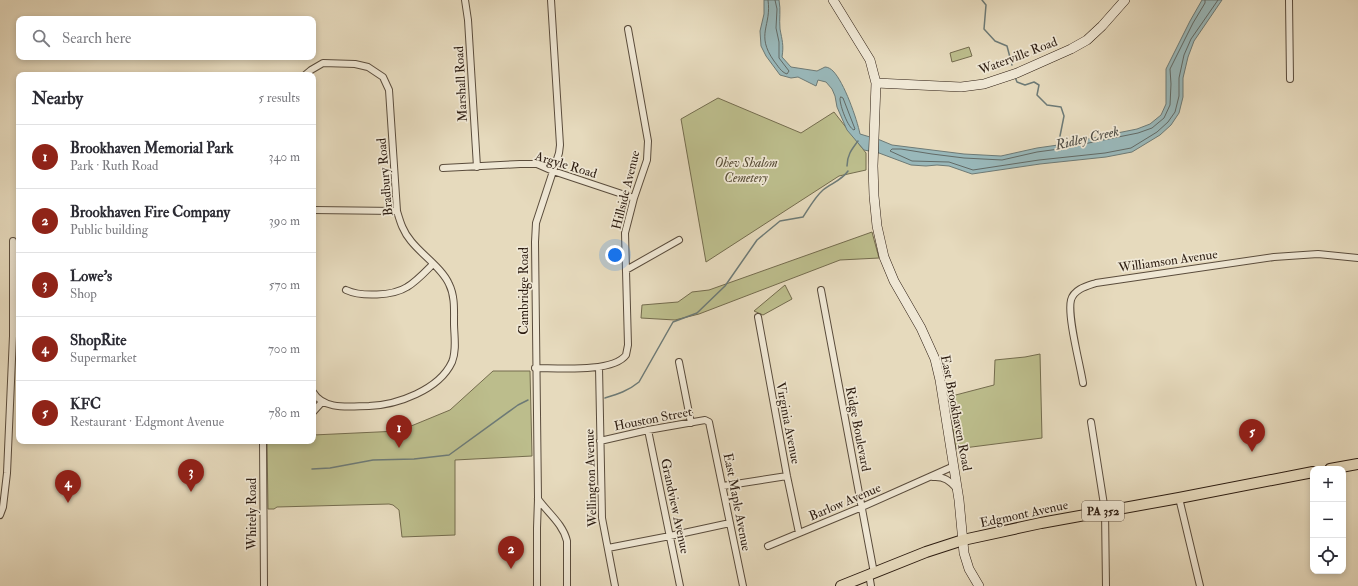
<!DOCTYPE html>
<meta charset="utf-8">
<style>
:root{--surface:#fff;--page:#f2f2f3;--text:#2b2b33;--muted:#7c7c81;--line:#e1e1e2;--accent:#8f2418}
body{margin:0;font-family:"IM FELL Double Pica",serif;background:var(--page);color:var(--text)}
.controls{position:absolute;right:12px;bottom:12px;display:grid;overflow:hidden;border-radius:8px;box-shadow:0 2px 6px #0003}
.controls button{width:36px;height:36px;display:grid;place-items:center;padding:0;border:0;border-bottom:1px solid var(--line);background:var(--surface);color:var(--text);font:20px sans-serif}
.you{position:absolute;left:615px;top:255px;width:14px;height:14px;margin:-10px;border:3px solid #fff;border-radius:50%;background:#1a73e8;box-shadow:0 0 0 6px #1a73e833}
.badge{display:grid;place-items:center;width:26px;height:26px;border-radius:50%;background:var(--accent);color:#fff;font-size:13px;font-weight:700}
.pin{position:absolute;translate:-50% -33px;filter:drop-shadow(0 1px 2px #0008)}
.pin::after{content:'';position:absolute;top:21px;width:14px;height:12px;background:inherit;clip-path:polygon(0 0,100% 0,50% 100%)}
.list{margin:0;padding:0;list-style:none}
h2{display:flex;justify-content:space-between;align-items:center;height:52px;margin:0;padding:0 16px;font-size:17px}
h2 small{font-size:13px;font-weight:400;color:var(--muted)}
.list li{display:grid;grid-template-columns:26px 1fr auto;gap:12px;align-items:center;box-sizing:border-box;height:64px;padding:0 16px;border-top:1px solid var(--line)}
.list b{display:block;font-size:15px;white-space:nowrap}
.list p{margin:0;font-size:13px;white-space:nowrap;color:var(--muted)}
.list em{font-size:13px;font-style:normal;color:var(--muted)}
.icon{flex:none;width:22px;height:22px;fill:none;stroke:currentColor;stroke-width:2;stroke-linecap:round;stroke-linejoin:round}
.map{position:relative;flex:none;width:1358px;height:586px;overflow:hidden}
.search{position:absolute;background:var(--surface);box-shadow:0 2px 6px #0003;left:16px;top:16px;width:300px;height:44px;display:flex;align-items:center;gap:10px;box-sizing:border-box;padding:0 14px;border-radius:8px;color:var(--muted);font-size:15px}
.panel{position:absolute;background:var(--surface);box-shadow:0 2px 6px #0003;left:16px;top:72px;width:300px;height:372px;border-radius:8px}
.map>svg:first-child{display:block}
</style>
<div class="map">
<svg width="1358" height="586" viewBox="0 0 1358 586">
<rect width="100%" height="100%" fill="#e6dabd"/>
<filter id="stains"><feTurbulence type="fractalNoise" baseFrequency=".005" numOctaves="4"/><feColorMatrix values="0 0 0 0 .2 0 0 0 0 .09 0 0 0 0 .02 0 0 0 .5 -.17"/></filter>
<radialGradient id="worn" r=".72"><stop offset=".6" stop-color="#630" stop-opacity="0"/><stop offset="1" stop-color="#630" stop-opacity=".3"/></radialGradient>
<!-- green -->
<path fill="#bcbd8c" stroke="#746c4e" d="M969,47L972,56L952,62L950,53Z
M718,98L801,133L834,112L866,153V170L839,176L706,262L681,119Z
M872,232L879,258L840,260L699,314L675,320L641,318L642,305L678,302L692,292L709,290Z
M785,285L792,299L763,315L754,311Z
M1040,354L1042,438L956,449L948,397L994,385L995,360L1025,357Z
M493,371H530L532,456L455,460V535L402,537L399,510L393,505L389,504L277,507L274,509H268L267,441H313V435L399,431L450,410Z"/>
<!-- water -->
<path fill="#99b8ba" stroke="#6d7a76" d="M764,0H779C781,10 779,19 780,29C782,40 784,45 782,57L791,67L817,71L825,67C828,67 831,69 833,71C844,82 857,119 860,134L880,140L892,145L964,154L1001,156L1037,148L1058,145L1137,129L1150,124L1161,115L1166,104V69L1190,21L1202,0H1222L1194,41L1188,57L1183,78V97L1179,113L1171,125L1160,135L1132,152L1106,157L1040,164L972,174L949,166L937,165L926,166L911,165L879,153L864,150L847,130L837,107L835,96L832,89L826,82L818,80L816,86L798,77L791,78L780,75L766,56L761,46L760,31L764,14Z"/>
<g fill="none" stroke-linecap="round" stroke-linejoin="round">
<!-- shore -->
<path stroke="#626a66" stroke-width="1" d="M768,0C772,26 755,34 774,61C778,66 781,72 787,74L789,71L779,58V42L776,28L777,9L775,0
M1205,0V3L1193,23L1170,69L1171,84L1170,105L1164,118L1152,128L1138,133L1059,149L1037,152L1002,160L964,158L932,154L901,149H892L890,151L912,161L949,162L973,170L1039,160L1105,153L1131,148L1157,132L1168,122L1175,112L1179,96V78L1184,55L1191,39L1218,0
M841,97L843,98L855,129L854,130C848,128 840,106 840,99Z"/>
<!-- stream -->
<path stroke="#6d7a76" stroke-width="1.5" d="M982,0L986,5L984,29L995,41L1007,46L1012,65
M1015,77L1017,82L1025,85L1034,82L1039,85L1037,95L1047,105L1061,107L1064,116L1060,136L1065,145
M847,166C847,155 852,149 858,141
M605,398C618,394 628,391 639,382L673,322L697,313L725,286L757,240L780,221L803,217C809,208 815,197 823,190C832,183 842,180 848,171
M312,469L330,468L373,460L414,459L449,455L518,405L528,400"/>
<defs>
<path id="street" d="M465,0L468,20L477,167
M1289,0L1290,79
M305,75L311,70L323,63L355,64L368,67L383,77L389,90L397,211C400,221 403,232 411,241C422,255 442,268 449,284C455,296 454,310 454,323C454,335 457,350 452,362C439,390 397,405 369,406C351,406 324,411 313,392
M443,168L520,164H537L553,171L634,198
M313,210L397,211
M626,270L679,240
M346,290C361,297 393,296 407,287C417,281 425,272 433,264
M821,290L874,573
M758,317L787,476L799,533
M679,362L691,423
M599,367L602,518L615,586
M535,368C557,368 613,373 626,355L628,345L625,233L634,198L647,160L648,141L628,29
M1083,383C1080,364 1067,316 1071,300C1074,289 1087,286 1096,283L1274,257L1318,254L1358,258
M313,412L322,402
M1091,422L1105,511L1106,586
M648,430L680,586
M263,441L264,586
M600,441L648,430L705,420L709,422L743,586
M933,477C944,476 950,481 957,489
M723,486L787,476
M1179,498L1200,586
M538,499C548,513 563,524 567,541V586
M0,515L3,507L7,473L13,336V241
M768,546L862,507L954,466
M608,548L670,536L730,523
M869,574L871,586
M537,586V528L538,499L535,242L536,223L559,153L560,145L551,0"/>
<path id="secondary" d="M833,0L870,60L876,83L873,166L874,196L877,226L884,257L894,281L921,328L935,359L940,380L959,500L964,553L969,569L979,586
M876,83L961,87L984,84L1017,73L1071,49L1087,40L1102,26L1125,0"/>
<path id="primary" d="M1330,469L1358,464
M841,586L926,552L963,540L1041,523L1179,498L1313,472"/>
</defs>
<!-- street casing -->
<use href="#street" stroke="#5a4c3c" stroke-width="8"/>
<!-- secondary casing -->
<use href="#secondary" stroke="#2c1c11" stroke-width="10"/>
<!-- primary casing -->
<use href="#primary" stroke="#2c1c11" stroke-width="12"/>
<!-- street -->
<use href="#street" stroke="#efe7d4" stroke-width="6"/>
<!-- secondary -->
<use href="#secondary" stroke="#efe7d4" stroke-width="9"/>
<!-- primary -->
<use href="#primary" stroke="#e6dabd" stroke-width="10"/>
</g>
<g text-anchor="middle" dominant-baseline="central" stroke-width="3.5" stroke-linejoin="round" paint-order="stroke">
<!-- shield labels -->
<rect fill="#efe7d4" stroke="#66594c" stroke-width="1" x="1082" y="501" width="42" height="20" rx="3"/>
<g font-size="12" font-weight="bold" fill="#2c1c11">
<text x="1103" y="511">PA 352</text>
</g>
<!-- street labels -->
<g font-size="13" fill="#2c1c11" stroke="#efe7d4">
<text transform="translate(1018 56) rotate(-21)">Waterville Road</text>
<text transform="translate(461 84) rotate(-93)">Marshall Road</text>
<text transform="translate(566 165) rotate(17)">Argyle Road</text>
<text transform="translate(385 177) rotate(-95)">Bradbury Road</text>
<text transform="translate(626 190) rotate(-76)">Hillside Avenue</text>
<text transform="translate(1168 261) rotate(-8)">Williamson Avenue</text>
<text transform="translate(524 291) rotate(-90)">Cambridge Road</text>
<text transform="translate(956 413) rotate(79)">East Brookhaven Road</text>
<text transform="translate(653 419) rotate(-11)">Houston Street</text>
<text transform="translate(788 423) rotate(79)">Virginia Avenue</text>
<text transform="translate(858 429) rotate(79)">Ridge Boulevard</text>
<text transform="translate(591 478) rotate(-92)">Wellington Avenue</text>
<text transform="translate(737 502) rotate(79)">East Maple Avenue</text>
<text transform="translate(845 502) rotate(-23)">Barlow Avenue</text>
<text transform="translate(675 506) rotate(78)">Grandview Avenue</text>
<text transform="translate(252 514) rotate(-90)">Whitely Road</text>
<text transform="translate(1024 514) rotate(-12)">Edgmont Avenue</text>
</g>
<!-- park labels -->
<g font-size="13" font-style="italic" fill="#574c36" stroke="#efe7d4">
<text x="746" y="163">Ohev Shalom<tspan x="746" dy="15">Cemetery</tspan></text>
</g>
<!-- water labels -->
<g font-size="14" font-style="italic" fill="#4d4b44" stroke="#efe7d4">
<text transform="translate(1087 138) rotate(-13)">Ridley Creek</text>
</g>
</g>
<rect width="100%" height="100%" filter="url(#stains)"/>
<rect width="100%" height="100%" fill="url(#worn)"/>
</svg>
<div class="controls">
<button>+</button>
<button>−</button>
<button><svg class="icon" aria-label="locate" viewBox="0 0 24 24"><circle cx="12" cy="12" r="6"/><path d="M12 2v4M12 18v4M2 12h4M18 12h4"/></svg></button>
</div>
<div class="you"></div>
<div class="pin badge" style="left:399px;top:448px">1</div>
<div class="pin badge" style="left:511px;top:569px">2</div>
<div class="pin badge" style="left:191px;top:492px">3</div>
<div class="pin badge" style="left:68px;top:503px">4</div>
<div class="pin badge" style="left:1252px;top:452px">5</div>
<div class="search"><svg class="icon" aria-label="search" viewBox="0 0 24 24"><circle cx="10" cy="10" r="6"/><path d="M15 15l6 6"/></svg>Search here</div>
<section class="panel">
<h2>Nearby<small>5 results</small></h2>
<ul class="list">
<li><span class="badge">1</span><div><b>Brookhaven Memorial Park</b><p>Park · Ruth Road</p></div><em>340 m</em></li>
<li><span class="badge">2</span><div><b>Brookhaven Fire Company</b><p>Public building</p></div><em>390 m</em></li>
<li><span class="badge">3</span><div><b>Lowe's</b><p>Shop</p></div><em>570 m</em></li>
<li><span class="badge">4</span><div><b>ShopRite</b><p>Supermarket</p></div><em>700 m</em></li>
<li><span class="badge">5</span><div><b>KFC</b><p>Restaurant · Edgmont Avenue</p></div><em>780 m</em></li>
</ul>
</section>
</div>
